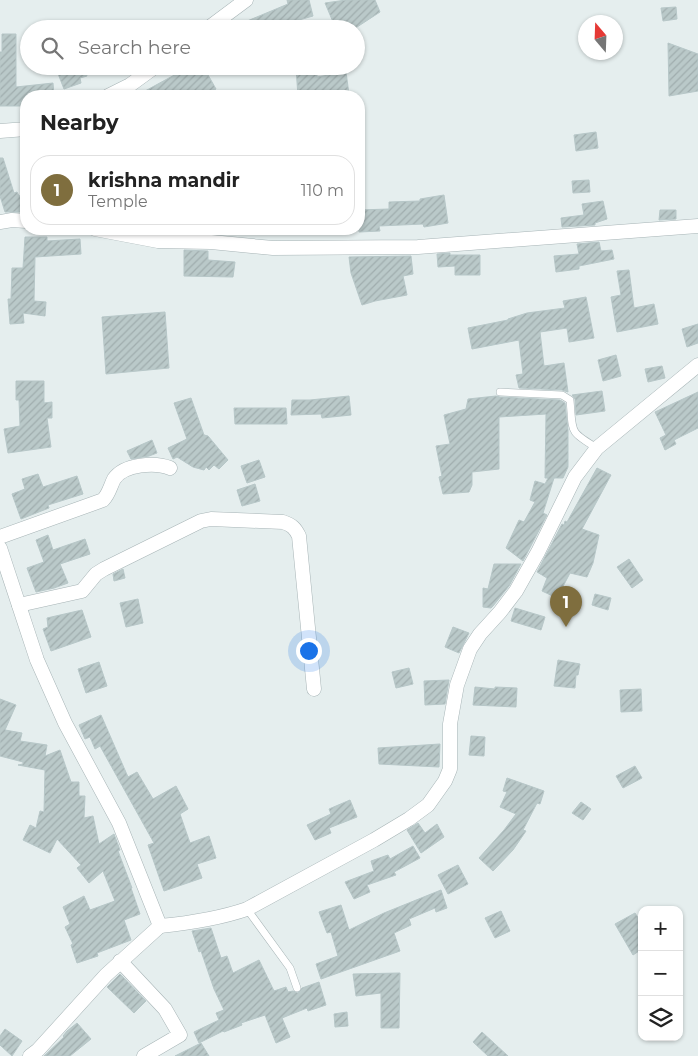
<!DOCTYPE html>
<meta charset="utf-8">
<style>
:root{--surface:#fff;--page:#f2f2f2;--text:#222;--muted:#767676;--line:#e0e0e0;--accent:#7f6e3e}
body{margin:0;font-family:Montserrat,sans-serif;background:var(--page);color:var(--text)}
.controls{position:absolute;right:15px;bottom:15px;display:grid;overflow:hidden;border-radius:10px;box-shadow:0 1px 4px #0004}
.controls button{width:45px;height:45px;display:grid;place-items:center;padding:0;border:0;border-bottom:1px solid var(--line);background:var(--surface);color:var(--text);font:25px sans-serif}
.compass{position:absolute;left:578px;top:15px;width:45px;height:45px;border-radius:50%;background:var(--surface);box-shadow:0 1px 4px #0004;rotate:341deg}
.you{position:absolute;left:308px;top:650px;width:18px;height:18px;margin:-12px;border:4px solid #fff;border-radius:50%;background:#1a73e8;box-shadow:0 0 0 8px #1a73e833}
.badge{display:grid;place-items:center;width:32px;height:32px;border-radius:50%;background:var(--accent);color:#fff;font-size:16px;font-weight:700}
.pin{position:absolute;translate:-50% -41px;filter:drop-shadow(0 1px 2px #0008)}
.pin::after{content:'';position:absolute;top:26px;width:18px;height:15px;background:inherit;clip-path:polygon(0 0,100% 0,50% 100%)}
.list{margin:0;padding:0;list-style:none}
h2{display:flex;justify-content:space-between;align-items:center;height:65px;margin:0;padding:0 20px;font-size:21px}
h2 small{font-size:16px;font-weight:400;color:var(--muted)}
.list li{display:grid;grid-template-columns:32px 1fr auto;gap:15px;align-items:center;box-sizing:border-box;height:70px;margin:0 10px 10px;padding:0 10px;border:1px solid var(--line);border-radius:20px}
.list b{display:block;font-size:19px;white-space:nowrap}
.list p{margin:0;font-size:16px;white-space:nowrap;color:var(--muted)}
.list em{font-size:16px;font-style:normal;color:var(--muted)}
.icon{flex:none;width:28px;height:28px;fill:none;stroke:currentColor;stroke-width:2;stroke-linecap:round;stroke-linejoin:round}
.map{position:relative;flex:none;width:698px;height:1056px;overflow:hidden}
.search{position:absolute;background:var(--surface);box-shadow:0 1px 4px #0004;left:20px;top:20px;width:345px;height:55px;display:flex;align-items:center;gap:12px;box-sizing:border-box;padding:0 18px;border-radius:28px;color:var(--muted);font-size:19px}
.panel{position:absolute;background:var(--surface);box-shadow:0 1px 4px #0004;left:20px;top:90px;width:345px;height:145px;border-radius:20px}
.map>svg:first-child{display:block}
</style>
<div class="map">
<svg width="698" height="1056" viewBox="0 0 698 1056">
<defs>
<pattern id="building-hatch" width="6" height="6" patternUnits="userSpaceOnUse" patternTransform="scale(1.25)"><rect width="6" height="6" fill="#bac9c9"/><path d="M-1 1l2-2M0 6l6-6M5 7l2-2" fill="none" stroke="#a0adae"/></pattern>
</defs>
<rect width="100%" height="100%" fill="#e5eeee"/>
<!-- building -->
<path fill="url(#building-hatch)" stroke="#b7c7c8" d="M287,0H309L313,16L292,22L294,29H228L288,4Z
M346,0H375L380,12L354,29H336L325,3Z
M676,7L677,19L663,21L661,8Z
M2,34H16V87L53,83L54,96H26V106H0V52H2Z
M668,43L698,54V91L669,96Z
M55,66H84L87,76L80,78L81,83L64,89Z
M174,66H203L216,89L204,96H136L178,73Z
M317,66V77L346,72L349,94L338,96H298L296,68Z
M596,132L598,148L576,151L574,135Z
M0,158H3L14,193L17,192L19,196L26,194V210L20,212H5L0,196Z
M589,180L590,192L573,193L572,181Z
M444,195L448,223L424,227L423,224L379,226L380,231L359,232V210L389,209V202L420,201V199Z
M603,201L607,219L595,223V225L562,227L561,218L584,215L582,204Z
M660,210H676V219L659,220Z
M25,237H47V241L80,239L81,254L35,257L34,301L46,302L45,316L23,313L24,323L10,324L8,299H11L12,268H23Z
M599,242L601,251L612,250L614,259L579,266V269L556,272L554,256L579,254L577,244Z
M184,250L208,251V260L235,262L233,277L184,276Z
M450,253V255H480V275H455V266L438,267L437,254Z
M411,256L413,274L403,276L407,295L375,301L362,305L351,273L349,257Z
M629,270L634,308L654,304L658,324L617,332L611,297L621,295L617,271Z
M586,297L594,338L569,342L567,328L540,332L544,366L564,363L568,392L562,390L519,388L516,375L523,374L519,340L472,349L468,328L508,320V319L527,313L565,308L563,301Z
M165,312L169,368L106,374L102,317Z
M698,324V343L687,347L682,329Z
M616,355L621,376L603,381L598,360Z
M662,366L665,378L648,382L645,369Z
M16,381H44V403L52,402V418H47L51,447L8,453L4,429L20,426L19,400H16Z
M602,391L605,411L576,415L575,399L572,395Z
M698,392V428L674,440L676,444L665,450L660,438L666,435L655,412Z
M349,396L351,415L322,418L321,414L291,415L292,400H310Z
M496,396L500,397L560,400L565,403L568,430V467L563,478H554L543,513L547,515L523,561L506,548L519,520L524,522L535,502L530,500L535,481L545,484L548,478H545L546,414L499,417V469L472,472V485L469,492L443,494L439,477L442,476L436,446L450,444L444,415L466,409L468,399Z
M191,398L204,435L208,436L228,460L219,469L214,465L209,470L206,467L204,470L193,467L177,457L173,459L168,448L187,439L174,403Z
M234,408H286L287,424H235Z
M152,440L157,453L149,456L131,459L127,451Z
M259,460L265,477L247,483L241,466Z
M597,468L611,475L582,529L599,535L593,563L587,577L570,573L557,598L542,591L547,578L537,572L562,524L564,525L565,521L567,522Z
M38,474L43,487L77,476L83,494L48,505L49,508L21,519L12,494L25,489L22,479Z
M255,484L260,501L242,506L237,490Z
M48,535L53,550L85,539L90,554L60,564L68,583L54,588L36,592L27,568L44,562L36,540Z
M629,559L643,580L632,588L617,567Z
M494,564H521L509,586L493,606L491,608L483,607V588L488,589Z
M123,569L125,578L114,581L113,574Z
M595,594L611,598L608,610L592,605Z
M138,599L143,623L126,627L120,603Z
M515,608L545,617L541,630L511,621Z
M82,610L91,637L51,651L43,629L48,627L47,618Z
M453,627L469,633L459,653L445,647Z
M558,660L580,664L578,675H576L575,688L554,686Z
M99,662L107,686L86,693L78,669Z
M409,668L413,684L396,688L392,672Z
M449,680L445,704L425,705L424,681Z
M475,687L495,689V687L517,688L516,707L473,705Z
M641,689L642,711L621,712L620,690Z
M0,699L16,705L5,730L22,733L20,741L47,745L45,756L60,750L71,782H79V796H85L84,818L93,816L99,844L114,834L120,850L118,851L132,888H131L140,914L124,920L131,940L97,953L98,956L77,963L71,945L73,944L65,927L70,924L63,907L84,896L90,910L115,901L103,871L89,883L77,868L81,865L57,839L50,853L23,840L30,825L36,828L40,811L44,812L45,770L18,765L23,764V762L0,756Z
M101,715L128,777L137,772L153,799L176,786L188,809L180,814L190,843L209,836L216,858L197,864L202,878L164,891L148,845L154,843L100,746L95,749L90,737L85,739L79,725Z
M471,736L485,737L484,756L469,755Z
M440,744L439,767L379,764L378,748Z
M635,766L642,778L623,788L616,776Z
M507,778L544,791L540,804L537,803L523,830L526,831L513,850L493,871L479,858L504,830L516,814L500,807L507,792L503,791Z
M350,800L357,817L329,828L331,833L315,840L307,825L331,814L329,809Z
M581,802L591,809L583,820L572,813Z
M418,823L425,833L437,824L444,837L421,853L407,830Z
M413,846L420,858L394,872L396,875L367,885L370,892L354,899L345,882L374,871L371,861L388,855L390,859Z
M458,865L468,884L448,894L438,875Z
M441,890L447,908L436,912L435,908L409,919L411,925L394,933L400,951L321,979L316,964L338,956L331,932L327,933L319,912L341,905L349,930L384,913Z
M501,911L510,931L495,938L485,918Z
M635,913L642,924V949L633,955L615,924Z
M211,928L221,958L227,956L233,973L259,960L274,991L286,987L288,992L293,991L298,993L302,988L319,982L326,1005L308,1011L307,1008L282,1018L290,1037L276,1043L265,1015L241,1023L242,1025L224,1032L223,1031L199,1043L194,1032L219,1020L216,1013L224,1010L214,989L201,951L199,952L192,931Z
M400,973L399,1028H381V993L356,996L353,974Z
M120,974L146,1001L134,1013L107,987Z
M347,1012L348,1026L335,1027L334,1014Z
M77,1023L91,1039L70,1056H44L64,1037L63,1036L67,1031Z
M5,1029L22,1041L12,1056L0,1045V1036Z
M482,1032L508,1056H488L473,1042Z
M201,1043L209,1056H175Z"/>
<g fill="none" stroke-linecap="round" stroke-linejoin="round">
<defs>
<path id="service" d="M500,392L562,395L570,400C573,432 568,431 597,448
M247,909L290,968L297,988"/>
<path id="minor" d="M0,222L12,220L26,221
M95,229L158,241L211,242L273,248L418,247L698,226
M0,537L103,500C109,494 110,487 114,479C124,464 155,462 170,468
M19,605L82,591L96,574L104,569L201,521L211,519L283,522C292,525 295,528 299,536L314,689
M120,961L165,1009L180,1035L144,1056
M30,1056L38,1050L106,975L160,926"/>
<path id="tertiary" d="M207,29L246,0
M108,96L130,85L156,66
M0,131L26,129
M0,548L37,660L65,723L119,823L160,926C190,923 218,919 247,909L374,840L409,819L428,805L445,781L450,769V724L457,685L470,649L480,634L500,612L516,591L538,552L575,477L597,448L698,365"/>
</defs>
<!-- service casing -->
<use href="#service" stroke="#a7b4b6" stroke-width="8"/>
<!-- minor casing -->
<use href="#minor" stroke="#a7b4b6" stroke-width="15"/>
<!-- tertiary casing -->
<use href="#tertiary" stroke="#a7b4b6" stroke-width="15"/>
<!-- service -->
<use href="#service" stroke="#fff" stroke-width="7"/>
<!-- minor -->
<use href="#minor" stroke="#fff" stroke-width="14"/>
<!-- tertiary -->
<use href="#tertiary" stroke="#fff" stroke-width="14"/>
</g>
</svg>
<div class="controls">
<button>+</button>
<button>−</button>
<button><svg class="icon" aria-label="layers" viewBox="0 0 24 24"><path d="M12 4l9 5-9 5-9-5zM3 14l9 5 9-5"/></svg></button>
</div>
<svg class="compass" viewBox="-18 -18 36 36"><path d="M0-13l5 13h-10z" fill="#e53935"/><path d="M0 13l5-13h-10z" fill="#767676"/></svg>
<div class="you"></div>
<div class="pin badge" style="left:566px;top:627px">1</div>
<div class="search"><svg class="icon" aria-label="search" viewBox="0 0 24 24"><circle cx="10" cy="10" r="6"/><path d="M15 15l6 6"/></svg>Search here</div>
<section class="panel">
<h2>Nearby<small></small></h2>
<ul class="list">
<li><span class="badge">1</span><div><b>krishna mandir</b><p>Temple</p></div><em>110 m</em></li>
</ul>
</section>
</div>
